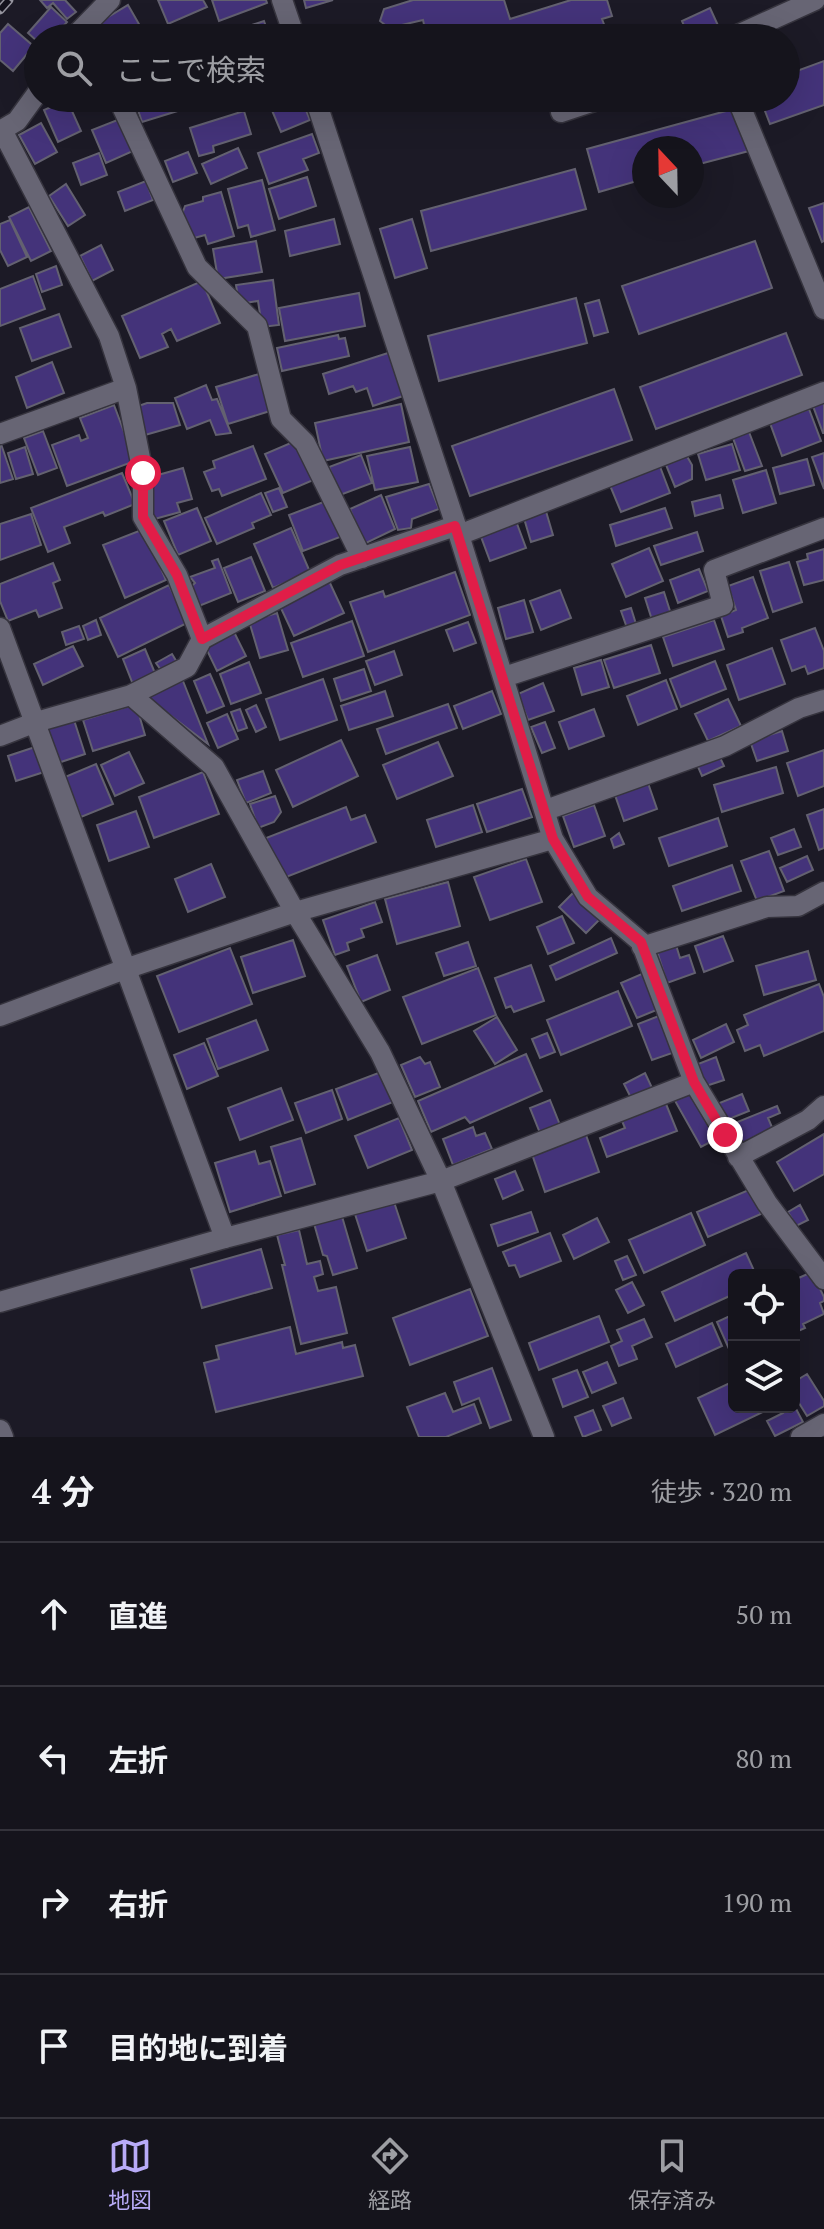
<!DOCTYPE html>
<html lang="ja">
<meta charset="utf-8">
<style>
:root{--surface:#15141c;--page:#1e1d25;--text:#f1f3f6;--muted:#9d9ea3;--line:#34333b;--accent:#b8abf7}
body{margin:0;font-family:"PT Serif","Noto Sans JP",serif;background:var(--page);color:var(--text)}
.controls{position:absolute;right:24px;bottom:24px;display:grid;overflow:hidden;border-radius:12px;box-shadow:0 8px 32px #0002}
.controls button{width:72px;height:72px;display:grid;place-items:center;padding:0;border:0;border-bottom:2px solid var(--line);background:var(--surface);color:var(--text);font:40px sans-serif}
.compass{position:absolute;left:632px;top:136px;width:72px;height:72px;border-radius:50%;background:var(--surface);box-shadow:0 8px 32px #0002;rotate:338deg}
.stop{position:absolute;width:24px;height:24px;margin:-18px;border:6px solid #e11d48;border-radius:50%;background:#fff}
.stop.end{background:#e11d48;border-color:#fff;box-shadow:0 2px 8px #0008}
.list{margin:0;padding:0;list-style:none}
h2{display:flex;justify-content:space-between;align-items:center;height:104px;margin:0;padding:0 32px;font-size:34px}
h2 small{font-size:26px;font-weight:400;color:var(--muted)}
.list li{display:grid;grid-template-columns:52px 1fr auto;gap:24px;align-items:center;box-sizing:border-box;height:144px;padding:0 32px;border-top:2px solid var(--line)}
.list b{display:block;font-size:30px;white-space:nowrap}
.list em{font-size:26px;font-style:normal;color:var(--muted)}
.icon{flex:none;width:44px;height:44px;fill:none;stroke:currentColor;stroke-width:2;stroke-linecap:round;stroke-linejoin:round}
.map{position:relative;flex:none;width:824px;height:1437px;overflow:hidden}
.search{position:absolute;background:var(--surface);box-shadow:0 8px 32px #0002;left:24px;right:24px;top:24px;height:88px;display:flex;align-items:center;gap:20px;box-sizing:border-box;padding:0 28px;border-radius:44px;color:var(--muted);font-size:30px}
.sheet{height:680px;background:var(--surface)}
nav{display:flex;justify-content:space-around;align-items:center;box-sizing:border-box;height:112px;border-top:2px solid var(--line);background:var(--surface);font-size:22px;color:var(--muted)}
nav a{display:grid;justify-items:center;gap:4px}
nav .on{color:var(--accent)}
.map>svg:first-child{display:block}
</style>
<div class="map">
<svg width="824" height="1437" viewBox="0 0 824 1437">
<rect width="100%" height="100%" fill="#1c1a26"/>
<!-- building -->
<path fill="#44337a" stroke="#636170" stroke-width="2" d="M40,0H65L76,12L67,19L53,3L47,8Z
M158,0H203L207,7L168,24Z
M212,0H266L267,3L219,21Z
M304,0H333L306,8Z
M413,0H504L510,19L571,0H607L612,16L602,19L605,27L569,38H427L423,20L389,28L380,21L384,9Z
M128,5L147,38H96L90,28Z
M51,7L67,22L53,38H38V42L28,33Z
M710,8L721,32L707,38H689L682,21Z
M264,21L270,38H236L234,31Z
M8,24L38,50L37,61L28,53L13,71L0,60V33Z
M824,61V105L770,124L760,98H786V75Z
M134,98H181L184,109L142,122Z
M184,98H209L187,107Z
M227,98H258L232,109Z
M295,98H301L310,120L281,132L271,108Z
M67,100L81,131L58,142L44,110Z
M737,108L749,151L692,166V148H644V179L599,192L587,149Z
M244,111L251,134L213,146L214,152L199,156L190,128Z
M120,119L133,151L106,163L92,130Z
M41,123L57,152L35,164L19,135Z
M312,134L319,153L303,159L308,170L269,184L258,153Z
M238,148L247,168L211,184L202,164Z
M188,152L197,173L173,182L165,161Z
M99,153L107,175L81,185L73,163Z
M575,169L586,209L431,251L421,211Z
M307,177L316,206L279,219L269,189Z
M262,180L275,230L251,237L248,225L238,228L228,189Z
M146,181L153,200L125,211L118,192Z
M66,184L85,215L68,226L49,196Z
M221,192L234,236L208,244L205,235L187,240L181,217L185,206L203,201V197Z
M824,203V241L822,242L809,208Z
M29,207L51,251L31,261L9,217Z
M334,219L340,244L290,256L285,231Z
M412,219L427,268L395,278L380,229Z
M10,220L27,257L8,266L0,250V224Z
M256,241L262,272L218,279L213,249Z
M755,241L772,288L639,334L622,286Z
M101,245L113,270L92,281L80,256Z
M56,266L62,285L42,292L36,274Z
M33,276L45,309L0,326V289Z
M273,280L279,325L262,327L258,301L239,304L236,285Z
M202,281L220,323L177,341L171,329L162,334L168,347L140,358L122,316Z
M359,293L365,326L285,341L279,308Z
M576,298L587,343L439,381L428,336Z
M599,300L608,332L594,336L585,304Z
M59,314L71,347L32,361L20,328Z
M786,333L802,375L656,429L640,387Z
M338,335L339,339L345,338L349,356L282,371L277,348Z
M391,352L406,395L373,406L367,388L356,392L353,386L329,394L323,374Z
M52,362L64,393L27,408L16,377Z
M259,374L270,411L228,424L216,387Z
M206,385L212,400L217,399L231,433L216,435L210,420L187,429L175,398Z
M614,389L632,440L470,496L452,446Z
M824,402V433H823L813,406Z
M147,403H173L180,425L138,437L130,409Z
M401,404L409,442L323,461L315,423Z
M114,405L135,461L67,486L52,445L79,435L81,441L88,438L80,418Z
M809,409L821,441L782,456L770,423Z
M43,431L57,468L38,475L24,438Z
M749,432L762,466L745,471L733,438Z
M300,439L318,478L283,493L265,454Z
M0,441L13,479L0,483Z
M732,444L740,470L706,480L698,454Z
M253,446L266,479L222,496L219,489L212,491L204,472L215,468L213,461Z
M25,447L33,474L16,479L8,453Z
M410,447L418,482L375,490L367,456Z
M684,451L692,465V479L675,487L664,460Z
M824,453V489L812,457Z
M361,455L372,483L340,495L329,467Z
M807,459L814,485L780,494L773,468Z
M659,464L670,493L621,512L609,483Z
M183,468L192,499L177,503L180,512L151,520L147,478Z
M766,470L776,503L743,513L733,480Z
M122,473L135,504L105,516L103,512L64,527L70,543L48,552L31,508Z
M429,484L439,509L412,519L411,528L398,530L386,497Z
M279,488L287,507L273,512L265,493Z
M261,493L271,515L252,523L254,528L217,544L205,518Z
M381,495L395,529L364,544L350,509Z
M720,495L723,508L695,516L692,502Z
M326,501L340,537L303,551L289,515Z
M197,508L211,541L178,555L164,521Z
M545,508L553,535L531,542L523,515Z
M665,508L672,528L616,546L610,525Z
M31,514L41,545L0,560V524Z
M516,521L526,548L490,561L480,534Z
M291,528L310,572L273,588L254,544Z
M144,529L166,580L125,598L103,545Z
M697,532L703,551L661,565L654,546Z
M649,548L663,581L626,597L612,564Z
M824,549V580L804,585L797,562L808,559L807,554Z
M251,557L265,591L238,602L224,568Z
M218,559L231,593L199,606L191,587L195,583L190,577L215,568L212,561Z
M789,562L802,602L773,612L760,571Z
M53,563L60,580L53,583L62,608L39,617L36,610L8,621L0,601V584Z
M699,569L708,591L678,603L670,580Z
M455,572L470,615L368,652L350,602L383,591L385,597Z
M753,577L768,618L742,628L743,632L728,637L721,616L736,610L728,586Z
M329,581L344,613L294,636L279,604Z
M169,585L187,623L118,657L100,618Z
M560,590L571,618L541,630L530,601Z
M664,592L671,614L652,620L645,598Z
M524,600L533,632L506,639L498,608Z
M631,608L636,624L627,628L621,611Z
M277,613L288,650L260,658L249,621Z
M96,620L101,635L88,640L83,626Z
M714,620L724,649L673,666L663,637Z
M352,621L364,656L303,677L291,643Z
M468,622L476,643L454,651L446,630Z
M79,626L84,639L66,645L62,632Z
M815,628L824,651V668L808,674L805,666L792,671L781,640Z
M233,630L246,656L217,671L204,644Z
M651,645L660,673L614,688L604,660Z
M73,646L83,666L43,685L34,664Z
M772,648L785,684L739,700L727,665Z
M145,649L157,678L134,687L123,659Z
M394,651L402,675L375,685L366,661Z
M172,654L178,664L163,673L156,663Z
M601,660L609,687L582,695L574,668Z
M715,661L726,689L681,707L670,679Z
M249,662L261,693L231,704L220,674Z
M364,669L371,691L341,701L334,679Z
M210,674L224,706L207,713L194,681Z
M181,676L208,744L141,693Z
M323,679L337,720L280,740L266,699Z
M666,680L677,709L638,725L627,696Z
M543,683L554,711L528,720L518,694Z
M385,691L393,716L349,730L341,706Z
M492,691L501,714L463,729L454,706Z
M728,699L741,726L708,741L695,714Z
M136,704L145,735L93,751L83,720Z
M448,704L457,728L386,754L377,729Z
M256,705L266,727L256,732L246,710Z
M240,709L247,728L238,731L231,712Z
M594,709L604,736L569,749L559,722Z
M227,714L238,739L218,748L207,723Z
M74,720L85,754L58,763L47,728Z
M545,722L555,748L542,753L531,727Z
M782,731L788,751L757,761L750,741Z
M341,740L358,776L293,807L276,770Z
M438,742L453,776L397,799L383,765Z
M35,747L44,772L16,781L8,756Z
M824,750V786L798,796L787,763Z
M717,751L724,766L702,776L695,760Z
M129,752L144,783L115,796L101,765Z
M96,764L113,804L81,817L65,777Z
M776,767L783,793L722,812L714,785Z
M263,771L271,793L246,803L237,780Z
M203,772L219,814L154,838L139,797Z
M648,783L657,809L624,821L615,795Z
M522,789L532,817L487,832L477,804Z
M275,796L281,812L274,822L258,828L250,804Z
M473,805L482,832L436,847L427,820Z
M594,805L605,836L574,847L563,816Z
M346,807L351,820L365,815L376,842L281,879L266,838Z
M824,809V848L819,850L807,815Z
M136,811L149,847L109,861L97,825Z
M718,818L727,846L669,866L659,838Z
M794,829L801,847L778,855L771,838Z
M619,833L624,844L614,848L611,839Z
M769,851L784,891L757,901L741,861Z
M807,856L813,870L787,882L780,868Z
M526,859L542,902L490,920L474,877Z
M211,864L225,897L188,912L175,879Z
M732,865L741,891L682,911L673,886Z
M448,882L460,926L397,944L385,899Z
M576,890L603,916L586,933L559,907Z
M375,902L382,922L361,929L364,937L347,943L349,950L335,955L323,920Z
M562,916L574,943L548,954L537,927Z
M723,936L733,961L704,972L695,946Z
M611,938L617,953L556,980L550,966Z
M293,940L305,976L253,993L241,957Z
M468,942L476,966L444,976L436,953Z
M676,945L680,958L689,955L695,973L667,983L657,951Z
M230,948L252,1004L179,1032L157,976Z
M808,951L816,980L764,995L756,966Z
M377,955L390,990L361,1002L347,966Z
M531,965L544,1001L514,1012L511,1006L506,1008L495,978Z
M478,968L496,1015L422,1044L403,997Z
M644,973L659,1009L637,1018L621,983Z
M819,984L824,997V1031L764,1056L760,1045L745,1051L737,1030L748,1025L744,1015Z
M618,991L632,1026L561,1055L547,1020Z
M664,1014L678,1051L652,1060L638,1024Z
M497,1017L517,1050L495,1064L474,1031Z
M256,1020L268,1050L218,1069L207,1039Z
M726,1024L734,1042L701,1058L693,1040Z
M547,1033L555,1052L540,1058L532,1039Z
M204,1043L218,1076L187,1089L174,1055Z
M526,1054L542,1091L470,1123L465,1117L431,1132L418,1101Z
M420,1057L425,1064L430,1062L440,1087L415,1097L401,1065Z
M716,1057L724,1080L706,1086L698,1064Z
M381,1072L393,1102L348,1120L336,1089Z
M645,1073L653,1090L632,1100L624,1084Z
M281,1088L293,1120L240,1140L228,1108Z
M332,1090L342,1119L306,1133L295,1103Z
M691,1090L718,1138L701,1147L674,1099Z
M742,1094L749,1111L724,1121L717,1104Z
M550,1100L560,1125L540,1133L530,1108Z
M666,1104L677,1131L607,1157L600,1138L625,1128L622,1121Z
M777,1106L780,1113L768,1118L774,1132L743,1143L741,1138L736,1139L730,1125Z
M399,1118L412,1150L368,1168L355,1136Z
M473,1127L476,1136L485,1133L492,1149L453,1165L443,1139Z
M824,1134V1174L794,1191L777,1162Z
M586,1135L599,1172L545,1192L532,1154Z
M301,1138L315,1184L285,1193L271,1147Z
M255,1151L259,1164L270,1161L281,1196L230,1212L215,1163Z
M515,1171L523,1190L503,1199L495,1179Z
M751,1189L761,1214L708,1237L697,1212Z
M392,1196L406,1238L367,1251L353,1208Z
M800,1205L808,1220L796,1226L788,1212Z
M531,1212L538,1232L498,1246L491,1225Z
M341,1213L357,1268L333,1275L327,1256L323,1255L313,1220Z
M691,1213L705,1245L644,1273L629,1240Z
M597,1218L609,1242L574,1259L563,1235Z
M299,1230L307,1264L320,1261L323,1274L314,1277L318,1291L336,1287L347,1333L301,1344L282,1265H285L277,1235Z
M550,1233L561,1261L520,1277L515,1265L509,1266L503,1252Z
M261,1249L272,1288L202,1308L191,1269Z
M746,1253L756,1275H734V1294L675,1321L662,1292Z
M627,1256L636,1275L623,1280L615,1261Z
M812,1272L824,1297V1301L820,1303L824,1314L803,1324L805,1328L796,1332L794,1280Z
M632,1282L644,1305L628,1313L616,1290Z
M470,1289L488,1336L410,1365L393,1318Z
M734,1314V1347L729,1349L717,1322Z
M599,1316L609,1342L539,1370L529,1343Z
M644,1319L652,1337L632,1346L637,1359L619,1366L611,1346L622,1341L617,1330Z
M712,1323L722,1346L676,1367L666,1344Z
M290,1327L296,1354L342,1342L343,1348L355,1345L363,1376L216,1412L204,1363L219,1359L216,1346Z
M607,1362L616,1383L592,1393L583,1372Z
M492,1368L511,1420L490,1428L479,1398L462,1405L454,1382Z
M577,1370L588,1397L563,1407L553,1379Z
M807,1374L824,1401V1406L807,1416L794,1395V1382Z
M734,1381V1407H773L715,1435L698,1398Z
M445,1393L453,1412L474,1404L481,1423L446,1437H419L407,1407Z
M623,1398L631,1418L612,1426L603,1406Z
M794,1405L803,1422L775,1436L767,1421L783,1413L780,1407Z
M593,1410L601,1430L583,1437L575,1417Z"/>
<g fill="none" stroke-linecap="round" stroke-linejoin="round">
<defs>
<path id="minor" d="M282,0L295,38
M73,38L110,0
M731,38L815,0
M118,98L197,267L257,326L281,419L305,443L362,558
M315,98L459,535L553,839L588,897L641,942L694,1082L767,1203L824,1279
M737,98L824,309
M561,112L603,98
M0,131L17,121L38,92
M126,388L143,473V517L177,575L202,639L187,667L131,695
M0,434L126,388L109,336L2,130
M459,535L824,392
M0,628L225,1238
M202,639L340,565L455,526
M504,677L723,605L714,570L824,528
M0,736L36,722L131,695L214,767L295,912L380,1052L441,1181L544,1437
M546,810L725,746L799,708L824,700
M642,947L767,907L798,906L824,892
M0,1016L125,969L295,912L553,839
M738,1157L808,1120L824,1106
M0,1302L225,1238L441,1181L694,1082
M0,1430L3,1437
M801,1437L824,1424"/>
</defs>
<!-- minor casing -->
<use href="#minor" stroke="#36343e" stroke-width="23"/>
<!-- minor -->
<use href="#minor" stroke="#676574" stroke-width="20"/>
<defs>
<path id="rail" d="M0,10L9,0"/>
</defs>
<!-- rail casing -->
<use href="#rail" stroke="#95949e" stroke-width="9"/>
<!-- rail -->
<use href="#rail" stroke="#13111c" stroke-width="6" stroke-dasharray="18" stroke-linecap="butt"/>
</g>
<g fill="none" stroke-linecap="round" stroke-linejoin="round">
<!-- route -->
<path stroke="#e11d48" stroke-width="10" d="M143,473V517L177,575L202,639L340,565L455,526L553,839L588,897L641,942L694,1082L725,1135"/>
</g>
</svg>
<div class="controls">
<button><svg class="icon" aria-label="locate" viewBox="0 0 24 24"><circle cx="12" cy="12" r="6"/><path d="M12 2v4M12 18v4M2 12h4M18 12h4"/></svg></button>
<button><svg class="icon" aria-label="layers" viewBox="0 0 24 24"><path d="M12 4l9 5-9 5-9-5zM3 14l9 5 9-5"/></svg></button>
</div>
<svg class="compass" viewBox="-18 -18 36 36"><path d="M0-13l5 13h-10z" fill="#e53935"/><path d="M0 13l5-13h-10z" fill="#9d9ea3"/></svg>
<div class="stop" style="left:143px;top:473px"></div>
<div class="stop end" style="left:725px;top:1135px"></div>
<div class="search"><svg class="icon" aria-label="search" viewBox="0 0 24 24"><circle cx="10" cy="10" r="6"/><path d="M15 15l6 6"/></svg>ここで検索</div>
</div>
<section class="sheet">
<h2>4 分<small>徒歩 · 320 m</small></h2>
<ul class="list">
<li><svg class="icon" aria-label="ahead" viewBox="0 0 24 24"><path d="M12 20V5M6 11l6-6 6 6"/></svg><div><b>直進</b></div><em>50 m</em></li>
<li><svg class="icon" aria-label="left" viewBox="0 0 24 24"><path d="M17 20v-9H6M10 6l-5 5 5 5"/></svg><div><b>左折</b></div><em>80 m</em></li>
<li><svg class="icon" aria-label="right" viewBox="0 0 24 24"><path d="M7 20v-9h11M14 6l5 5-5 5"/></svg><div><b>右折</b></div><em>190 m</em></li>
<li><svg class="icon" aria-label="arrive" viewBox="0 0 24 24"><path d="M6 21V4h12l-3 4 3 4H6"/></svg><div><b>目的地に到着</b></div></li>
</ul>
</section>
<nav>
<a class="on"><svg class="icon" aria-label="map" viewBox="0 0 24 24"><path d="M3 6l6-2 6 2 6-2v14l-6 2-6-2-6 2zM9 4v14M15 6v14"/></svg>地図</a>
<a><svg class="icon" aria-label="directions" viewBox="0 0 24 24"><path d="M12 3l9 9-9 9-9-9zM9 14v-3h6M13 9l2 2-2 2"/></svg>経路</a>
<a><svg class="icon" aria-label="saved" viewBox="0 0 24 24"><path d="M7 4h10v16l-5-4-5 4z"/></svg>保存済み</a>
</nav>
